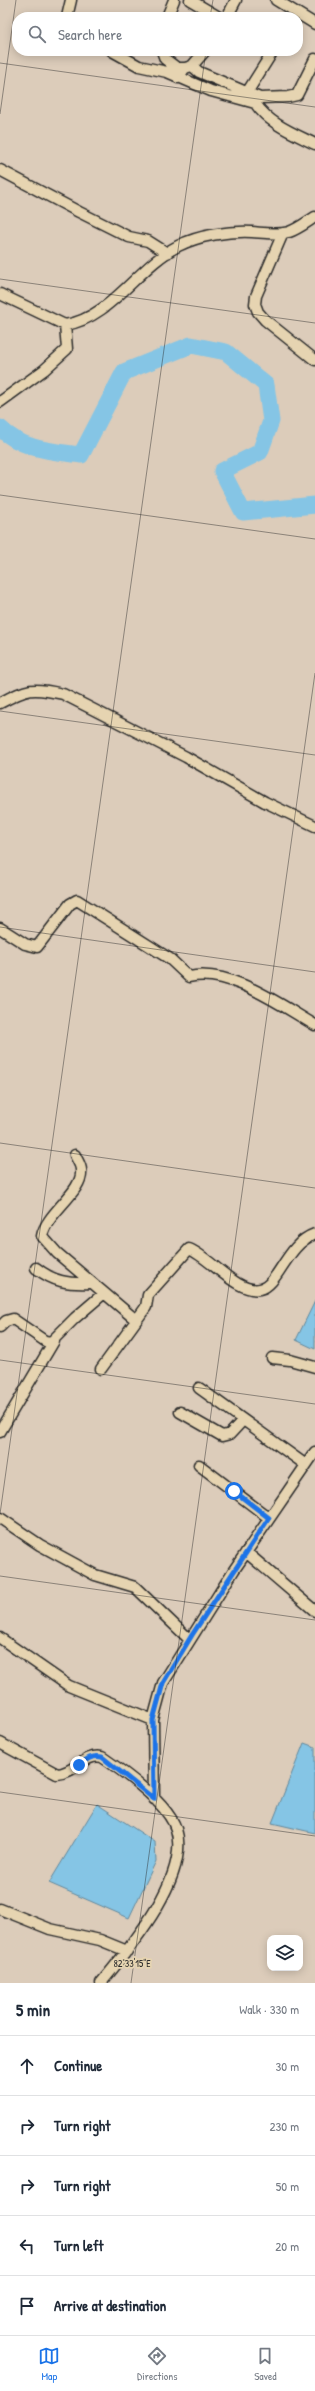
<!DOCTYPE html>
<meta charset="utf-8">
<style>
:root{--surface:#fff;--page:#f6f6f7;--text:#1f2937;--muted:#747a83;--line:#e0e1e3;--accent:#1a73e8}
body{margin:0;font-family:"Patrick Hand",sans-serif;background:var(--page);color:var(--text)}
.controls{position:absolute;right:12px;bottom:12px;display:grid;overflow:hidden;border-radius:8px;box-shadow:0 2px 10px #0003}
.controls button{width:36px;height:36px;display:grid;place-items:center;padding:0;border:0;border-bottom:1px solid var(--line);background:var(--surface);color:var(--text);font:20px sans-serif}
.stop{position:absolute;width:12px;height:12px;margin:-9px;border:3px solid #1a73e8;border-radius:50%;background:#fff}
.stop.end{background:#1a73e8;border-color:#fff;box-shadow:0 1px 4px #0008}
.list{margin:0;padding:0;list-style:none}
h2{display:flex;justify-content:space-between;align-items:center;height:52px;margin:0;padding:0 16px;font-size:17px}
h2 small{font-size:13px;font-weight:400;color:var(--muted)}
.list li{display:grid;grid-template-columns:26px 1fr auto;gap:12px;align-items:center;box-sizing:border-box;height:60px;padding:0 16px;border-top:1px solid var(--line)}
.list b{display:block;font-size:15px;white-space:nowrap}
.list em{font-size:13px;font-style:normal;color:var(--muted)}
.icon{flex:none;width:22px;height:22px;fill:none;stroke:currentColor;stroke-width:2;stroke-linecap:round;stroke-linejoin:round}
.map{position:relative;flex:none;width:315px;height:1983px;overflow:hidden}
.search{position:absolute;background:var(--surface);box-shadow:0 2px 10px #0003;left:12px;right:12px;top:12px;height:44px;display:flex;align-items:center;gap:10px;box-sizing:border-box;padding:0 14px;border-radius:16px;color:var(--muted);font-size:15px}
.sheet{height:352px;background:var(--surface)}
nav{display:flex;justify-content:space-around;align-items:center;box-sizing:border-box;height:56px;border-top:1px solid var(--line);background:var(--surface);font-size:11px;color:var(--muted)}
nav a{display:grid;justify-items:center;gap:2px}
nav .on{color:var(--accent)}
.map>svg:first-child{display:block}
</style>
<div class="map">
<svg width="315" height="1983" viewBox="0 0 315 1983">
<rect width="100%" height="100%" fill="#dcccba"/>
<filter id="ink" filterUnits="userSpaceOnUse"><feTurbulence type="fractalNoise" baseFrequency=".025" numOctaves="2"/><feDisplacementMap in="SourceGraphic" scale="8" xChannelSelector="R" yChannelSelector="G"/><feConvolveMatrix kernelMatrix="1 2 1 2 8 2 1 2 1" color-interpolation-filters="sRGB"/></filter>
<g filter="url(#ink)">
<!-- water -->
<path fill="#85c5e5" stroke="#61879b" d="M315,1301V1349L296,1340Z
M304,1743L315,1747V1833L272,1823Z
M97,1804L155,1842L156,1861L129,1918L49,1883Z"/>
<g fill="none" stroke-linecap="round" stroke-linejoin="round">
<!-- river -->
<path stroke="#85c5e5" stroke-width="17" d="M0,428C22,450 52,451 81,455L124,372L191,345L226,352L266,385L271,421L260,452L222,471L243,512L315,505"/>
<defs>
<path id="street" d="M190,0L219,17
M276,0L315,24
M67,17L71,0
M167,17L174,0
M227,17L236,0
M112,51L139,66L167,72L211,91L255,103C269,124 293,133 315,144
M162,51L165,59L177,68H185
M192,66L205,51
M178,78L185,68L192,66L199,72L260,98L288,97L297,95L315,59
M248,91L273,51
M0,170L79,212L129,237L148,241L167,253
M283,233L256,296L255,304L258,312L265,320L315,360
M0,294L65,325
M0,402L44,370L67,349L65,325C111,318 137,267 178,246C199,235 229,231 252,232C265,233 276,235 289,232C298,229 307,222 315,217
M0,703C27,688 33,687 63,694L186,757L265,802L315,826
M0,928L25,944L37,947L70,904L77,900L170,959L189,977C229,967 282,1006 315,1025
M75,1155C77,1160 81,1165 81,1170C84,1191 46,1213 42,1236L57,1253L136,1320
M36,1268C54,1282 68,1284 90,1283
M0,1327L6,1321L13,1319L45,1341L51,1342L75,1318L103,1294
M272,1358L290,1360L315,1367
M101,1369L146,1307L148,1295L189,1249C210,1257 237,1294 260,1289C279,1285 286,1244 315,1234
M199,1388L306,1465
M180,1412L222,1436L230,1434L243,1420
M0,1432L54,1341
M199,1465L269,1518
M0,1518L40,1545L95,1575L135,1587L189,1639
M246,1552L315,1611
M0,1638L69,1686L153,1720
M0,1743L57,1774C75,1773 85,1753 102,1757C124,1772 168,1803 176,1829C191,1876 129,1949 101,1983
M154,1799L153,1720L163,1683L234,1570L315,1452
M0,1909L50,1929L100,1940L127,1951"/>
</defs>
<!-- street casing -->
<use href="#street" stroke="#2b2b2b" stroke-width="13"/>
<!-- street -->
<use href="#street" stroke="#e6d4b1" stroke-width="10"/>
</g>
</g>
<g fill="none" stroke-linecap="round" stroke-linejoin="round" filter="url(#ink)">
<!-- route -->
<path stroke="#1a73e8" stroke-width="5" d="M79,1765C87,1759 92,1755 102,1757L154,1799L153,1720L163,1683L192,1635L269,1518L234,1491"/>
</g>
<!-- ticks -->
<path fill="none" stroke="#2b2b2b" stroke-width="1" stroke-opacity="0.45" d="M210,17L213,0M0,63L315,107M0,114L16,0M0,279L315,323M0,495L315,539M0,711L315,755M0,927L315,972M0,1143L315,1188M0,1360L315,1404M0,1514L206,51M0,1576L315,1620M0,1792L315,1836M131,1983L315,673"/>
<g font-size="10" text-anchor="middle" fill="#2b2b2b" stroke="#e6d4b1" stroke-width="3.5" stroke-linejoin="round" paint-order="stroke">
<text x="132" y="1967">82°33'15"E</text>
</g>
</svg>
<div class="controls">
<button><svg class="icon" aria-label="layers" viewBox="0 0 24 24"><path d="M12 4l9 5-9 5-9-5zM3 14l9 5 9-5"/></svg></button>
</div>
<div class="stop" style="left:234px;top:1491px"></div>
<div class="stop end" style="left:79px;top:1765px"></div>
<div class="search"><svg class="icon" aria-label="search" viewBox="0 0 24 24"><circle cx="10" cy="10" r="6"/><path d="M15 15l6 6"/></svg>Search here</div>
</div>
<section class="sheet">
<h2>5 min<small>Walk · 330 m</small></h2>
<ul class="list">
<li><svg class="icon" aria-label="ahead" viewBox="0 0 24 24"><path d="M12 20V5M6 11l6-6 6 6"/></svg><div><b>Continue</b></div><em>30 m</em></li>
<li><svg class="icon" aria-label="right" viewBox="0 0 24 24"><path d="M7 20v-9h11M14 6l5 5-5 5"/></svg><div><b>Turn right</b></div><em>230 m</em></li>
<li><svg class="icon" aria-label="right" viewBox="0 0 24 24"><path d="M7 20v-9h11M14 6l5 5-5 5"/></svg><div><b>Turn right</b></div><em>50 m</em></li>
<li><svg class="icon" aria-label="left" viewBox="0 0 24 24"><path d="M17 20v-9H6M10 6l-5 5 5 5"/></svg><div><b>Turn left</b></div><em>20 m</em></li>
<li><svg class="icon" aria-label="arrive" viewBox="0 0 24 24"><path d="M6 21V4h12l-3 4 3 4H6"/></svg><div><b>Arrive at destination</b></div></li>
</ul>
</section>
<nav>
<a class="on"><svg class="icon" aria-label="map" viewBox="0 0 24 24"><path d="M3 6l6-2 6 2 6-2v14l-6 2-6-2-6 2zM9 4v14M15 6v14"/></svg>Map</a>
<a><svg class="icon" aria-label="directions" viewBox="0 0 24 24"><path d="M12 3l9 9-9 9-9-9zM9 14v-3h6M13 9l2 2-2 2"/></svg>Directions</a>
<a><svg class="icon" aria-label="saved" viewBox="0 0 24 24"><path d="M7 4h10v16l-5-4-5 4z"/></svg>Saved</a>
</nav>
